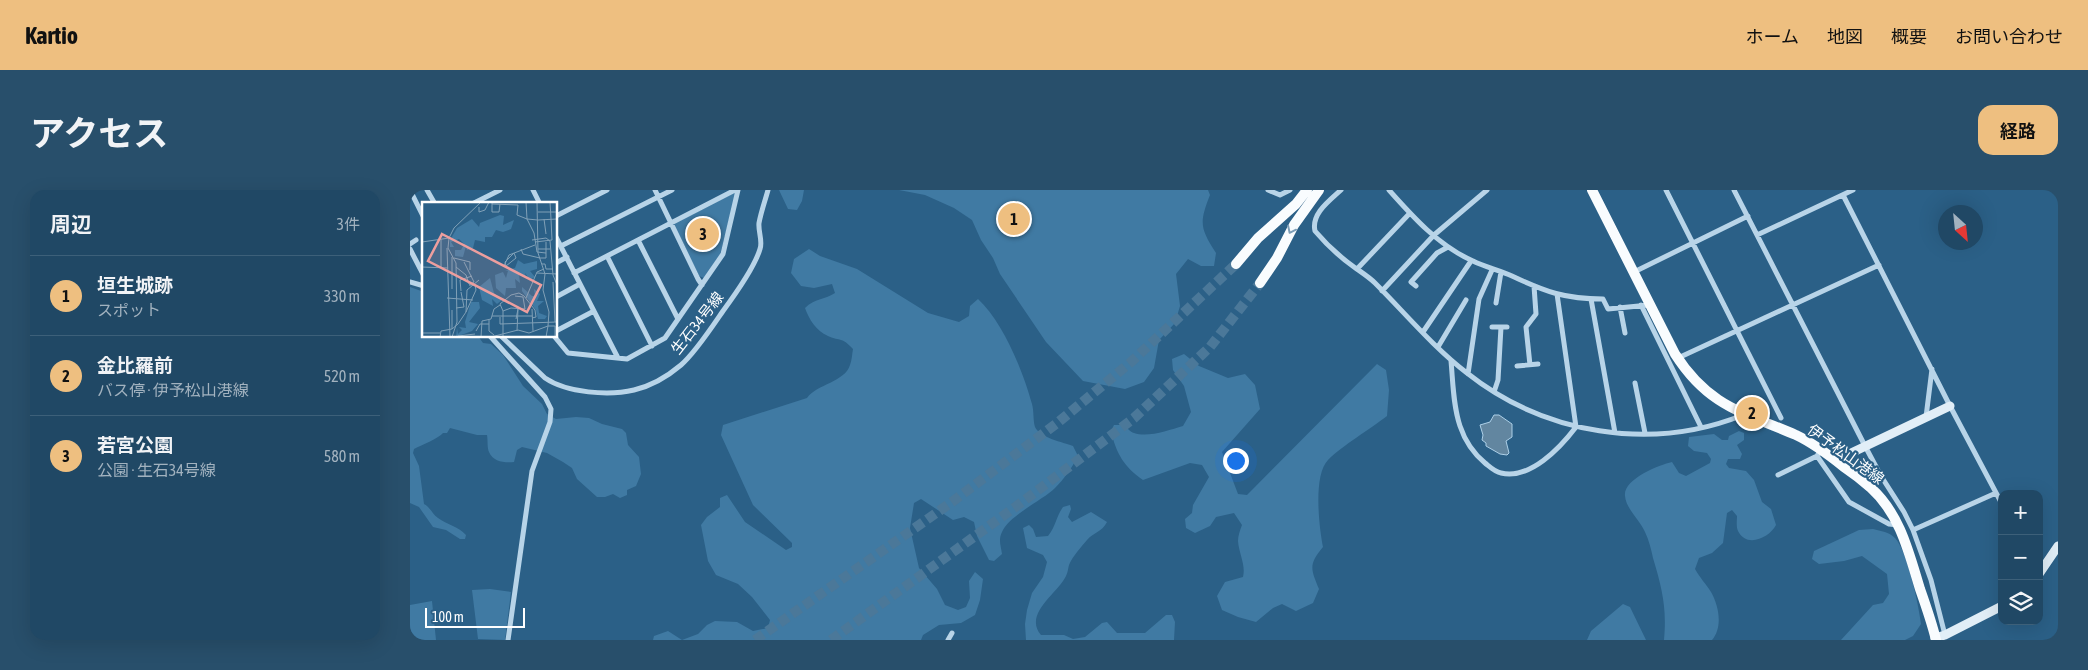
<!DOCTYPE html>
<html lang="ja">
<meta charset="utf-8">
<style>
:root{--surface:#204865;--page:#284f6b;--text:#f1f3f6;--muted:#a2b2bf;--line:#3d6079;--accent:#eebf80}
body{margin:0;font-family:"Asap Condensed","Noto Sans JP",sans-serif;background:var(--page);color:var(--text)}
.controls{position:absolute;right:15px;bottom:15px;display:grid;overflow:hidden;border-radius:10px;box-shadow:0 5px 20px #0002}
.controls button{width:45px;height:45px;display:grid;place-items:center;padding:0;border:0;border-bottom:1px solid var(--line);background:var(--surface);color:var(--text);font:25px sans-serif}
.compass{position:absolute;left:1528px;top:15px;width:45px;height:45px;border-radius:50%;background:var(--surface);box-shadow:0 5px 20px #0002;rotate:153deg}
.scale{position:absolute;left:15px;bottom:12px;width:100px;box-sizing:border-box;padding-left:5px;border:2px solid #fff;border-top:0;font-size:14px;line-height:18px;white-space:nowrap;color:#fff;-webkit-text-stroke:4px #2b6087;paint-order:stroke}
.you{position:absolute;left:825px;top:270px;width:18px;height:18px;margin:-12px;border:4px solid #fff;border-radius:50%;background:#1a73e8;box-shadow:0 0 0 8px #1a73e833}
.badge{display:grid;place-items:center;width:32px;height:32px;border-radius:50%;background:var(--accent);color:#111;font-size:16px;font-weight:700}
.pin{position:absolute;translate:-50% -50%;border:2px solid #fff;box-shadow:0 1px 5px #0006}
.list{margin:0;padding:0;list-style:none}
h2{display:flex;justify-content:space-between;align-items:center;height:65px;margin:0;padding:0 20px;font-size:21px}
h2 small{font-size:16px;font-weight:400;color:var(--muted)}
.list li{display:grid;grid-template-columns:32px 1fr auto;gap:15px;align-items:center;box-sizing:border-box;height:80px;padding:0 20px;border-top:1px solid var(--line)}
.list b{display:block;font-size:19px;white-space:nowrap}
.list p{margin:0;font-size:16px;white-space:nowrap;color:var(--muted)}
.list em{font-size:16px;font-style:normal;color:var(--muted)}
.icon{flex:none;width:28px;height:28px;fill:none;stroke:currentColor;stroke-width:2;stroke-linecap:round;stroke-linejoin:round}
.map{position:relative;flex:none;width:1648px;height:450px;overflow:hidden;border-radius:15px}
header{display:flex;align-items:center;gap:30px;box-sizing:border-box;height:70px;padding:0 25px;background:var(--accent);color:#111}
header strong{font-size:24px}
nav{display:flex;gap:28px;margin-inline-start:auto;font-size:18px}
.intro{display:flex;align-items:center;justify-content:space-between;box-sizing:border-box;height:120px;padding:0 30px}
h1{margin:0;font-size:35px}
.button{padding:12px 22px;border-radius:15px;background:var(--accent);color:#111;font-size:18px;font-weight:700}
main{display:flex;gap:30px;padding:0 30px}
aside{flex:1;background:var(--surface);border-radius:15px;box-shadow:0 5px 20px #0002}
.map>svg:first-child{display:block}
</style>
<header>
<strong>Kartio</strong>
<nav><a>ホーム</a><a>地図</a><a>概要</a><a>お問い合わせ</a></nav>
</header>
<div class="intro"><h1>アクセス</h1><a class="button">経路</a></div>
<main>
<aside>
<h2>周辺<small>3件</small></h2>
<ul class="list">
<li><span class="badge">1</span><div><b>垣生城跡</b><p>スポット</p></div><em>330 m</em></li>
<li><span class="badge">2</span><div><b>金比羅前</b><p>バス停 · 伊予松山港線</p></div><em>520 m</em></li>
<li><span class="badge">3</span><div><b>若宮公園</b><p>公園 · 生石34号線</p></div><em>580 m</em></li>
</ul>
</aside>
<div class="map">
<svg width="1648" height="450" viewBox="0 0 1648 450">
<rect width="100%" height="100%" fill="#2b6087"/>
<!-- green -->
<path fill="#407aa3" d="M369,0H394L392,11L387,20L378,19Z
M489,0H798L800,5C789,33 790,38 806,63L804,76H791L778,69L766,84L770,116L765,133L749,150L744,178L734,192L715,199L673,191L636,152L590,84L583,68L571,50L562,30L544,18L515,5Z
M326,2L310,65L294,88L289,86L264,34Z
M399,59L410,66L447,79L518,123L549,132L559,126L560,116L568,109C593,132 613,181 622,214C624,221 623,231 625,237C630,248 653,252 663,256L668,266C662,278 654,289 645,298C633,310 598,326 592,342C588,350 591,356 592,364L584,371L579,370L567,346L564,332L554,327L543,330L511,309L504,313L500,338L509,378L527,399L535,415L548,420L556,417L560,408L559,391L565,382L573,389L570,410L565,425L551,433L529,435L513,445L511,450H243L244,446L258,441L272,450L288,444L297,435L305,431L327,432L343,441L358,438L360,430L342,407L328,394L306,385L298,371L291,335L297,327L310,317V308L317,305L335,332L376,360L382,357V353L343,315L311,245L313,235L397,208C407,194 435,192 440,175C442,170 442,164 443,159C431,146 431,152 418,146C406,141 399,129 395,118C405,108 414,110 425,103L422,94L404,98L391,96L381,83L384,69Z
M0,97L14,102V146H68L73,153L81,154L93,165L113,196L132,214L137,224L146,229L166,227L179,228L192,234L212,239L216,243L218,255L229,267L231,284L226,296L217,300V305L210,308L203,304L195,307H187L167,289L162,278L153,272L137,263L112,257L107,260L104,272C95,273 83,272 79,262C77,258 78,250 77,245H67L40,238L37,243H33C29,248 12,255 4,259L3,263L9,276L14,314C21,318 22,324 28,328C37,335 48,336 56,345L55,349H50L36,340L23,337L9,317L0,313Z
M774,164L789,176L818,188L835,184L845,195L850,219L812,262L828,304L837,305L967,174L976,180L979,200L977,226C960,239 932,256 918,270C903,285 909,337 913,357C898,375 901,379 909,399L903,413L886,421L872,414L863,418L846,432L828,427L812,420L807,406L815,392L833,387C836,375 829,364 828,351C828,346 830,340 832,335L824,323L806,327L800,336L785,343L776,338L775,329L782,323L783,315L799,287L792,275L780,273L733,290C714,277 706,263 701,241L704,235H715C717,238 720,242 724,243C738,248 759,240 773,236L781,222L774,196L763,180L762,169Z
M1329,241L1334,243V250L1327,255L1332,264L1330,269H1318L1316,274L1319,278L1336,281L1344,290L1352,312L1361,319L1366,335C1360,347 1337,359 1328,341C1326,337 1327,330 1327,326L1322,320L1317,323L1313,353L1302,363L1289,368L1285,379C1290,388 1296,394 1301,402C1309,416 1313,437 1302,450H1254C1257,418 1252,398 1243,368C1241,359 1239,350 1235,342C1230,330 1216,319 1215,306C1213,289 1249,275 1262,272L1269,283L1276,286L1300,273L1301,269L1297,263L1284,261L1278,256L1279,247L1304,244L1312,250H1318L1319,246Z
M660,315L661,319L658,327L662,332L681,322L697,332C692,342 684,342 677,350C672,356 662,367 659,375C658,378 658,382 656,386C648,403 613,424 631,445H654L663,449L675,447L692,433L697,432L707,443H735L756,425H762L765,432L764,450H616L615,434L617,420L622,403L633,387L637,372L633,365L617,358L613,338L619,335L623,339L626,347L638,346C646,336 646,327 653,317Z
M1463,339C1471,341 1479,342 1485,348C1497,360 1509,416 1511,434L1503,446L1495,450H1431L1463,415L1473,413L1479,404L1477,384L1452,366L1434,371L1409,374L1402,369L1404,361L1449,340Z
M80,399L101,402L95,450L68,449L62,400Z
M22,411L26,450H0V415Z
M1213,414L1220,417L1236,450H1177L1181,441Z"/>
<!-- water -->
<path fill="#6286a0" stroke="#add0e8" d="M1084,225H1089L1102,234V247L1096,251L1099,263L1097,265L1090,264L1076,256V253L1072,250L1073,245L1070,235L1080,232Z"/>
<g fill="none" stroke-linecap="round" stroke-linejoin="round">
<!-- primary-tunnel -->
<path stroke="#4b7899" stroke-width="10" stroke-dasharray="10 5" stroke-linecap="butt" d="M345,450L542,312L646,234L721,172L826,74
M421,450L604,318L724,228L800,157L850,93"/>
<!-- street -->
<path stroke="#b8d4e8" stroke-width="5" d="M0,0L14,28
M17,0L25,14
M123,0L130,14
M245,0L288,89L292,95
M858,0L870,5L880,0
M931,0C919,11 901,24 905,41C916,54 930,67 944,77C951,82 959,87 965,93C995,123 1023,157 1057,183C1134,244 1241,262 1333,225
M979,0C1003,27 1029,56 1063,71C1075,77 1089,80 1102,86C1136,102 1155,109 1193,109L1198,119L1239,115
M1256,0L1371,228
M1324,0L1455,256L1471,286L1494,322L1503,340L1521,390L1535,445
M1433,5L1540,216L1592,314
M62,14L90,0
M146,26L197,0
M1347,45L1443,0
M146,47L208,168
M228,50L268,129
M0,54L6,50
M151,56L262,0
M0,59L14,86
M197,66L242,156
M146,73L157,67
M947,79L1000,23
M1224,82L1338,26
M164,83L325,0
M0,92L14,96
M1006,96L1001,92L1027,63L1038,57
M972,101L1024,45L1077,0
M146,107L170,94
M1181,109L1205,243
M1086,113L1091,82
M1231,115L1291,237
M1210,117L1215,143
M1082,137H1097
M146,141L184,121
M1013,142L1061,71
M80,146L135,207L141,219L140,232L122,281L98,450
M91,146L135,188C157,203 199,206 224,200C241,196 258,186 271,175C285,163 302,137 313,121C324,106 345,76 350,59C353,51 348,42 349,33C351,22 355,11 358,0
M144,146L158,163L217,169L255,148L313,64L328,0
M1028,157L1056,110
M1268,168L1469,75
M1041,171C1043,192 1043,215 1050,236C1055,251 1063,263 1075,273C1080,277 1085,282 1091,283C1120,290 1150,258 1166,237L1147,104
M1120,175L1116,137L1126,124L1124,96
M1107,176L1128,174
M1058,184L1069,109L1082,80
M1225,193L1235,243
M1084,202L1088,190L1091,137
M1516,227L1522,179
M1411,260L1407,266L1439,312L1479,334L1488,335
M1368,285L1407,266
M1503,340L1586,303
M538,450L542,443"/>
<!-- secondary -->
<path stroke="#e1eef7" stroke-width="9" d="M1430,273L1439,264L1540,216
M1629,384L1648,356
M1525,448L1535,445L1592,416"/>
<!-- primary -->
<path stroke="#f9fcfe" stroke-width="10" d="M1182,0L1265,164C1299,217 1333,222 1386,245C1403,253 1419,265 1434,277C1443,283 1452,290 1461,298C1490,324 1499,363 1510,399C1516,416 1522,433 1526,450
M826,74L848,48L886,14L897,0
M850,93L867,68L884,35L909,0"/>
</g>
<!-- one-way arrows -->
<defs><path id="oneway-chevron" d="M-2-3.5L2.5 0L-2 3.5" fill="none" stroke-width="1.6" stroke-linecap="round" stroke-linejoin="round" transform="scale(1.25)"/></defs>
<use stroke="#7d9eb7" href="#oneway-chevron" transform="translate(881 40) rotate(116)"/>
<g text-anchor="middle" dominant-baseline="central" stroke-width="4.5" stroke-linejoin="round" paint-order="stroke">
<!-- street labels -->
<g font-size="15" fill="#fff" stroke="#2b6087">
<text transform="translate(287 133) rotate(-52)">生石34号線</text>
<text transform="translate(1436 264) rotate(36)">伊予松山港線</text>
</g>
</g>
<!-- overview -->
<g transform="translate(12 12)">
<rect width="135" height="135" fill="#2b6087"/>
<path d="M78,13L82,14L81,23L92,18L89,27L81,30L74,28L70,35H63V40L53,38L51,46L45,48L44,44L41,55L33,54V48H39L42,42L37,37L29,40L32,45H28V38L35,26L50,17L57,25L58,21ZM96,58L102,62L115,59V67L108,69L113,75L108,78L103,71L104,76L97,73L98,81L93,77L94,86H84L83,94L74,86L73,73L81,70L84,76L86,69H83L93,66ZM68,76L72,91L80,98L75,102L70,97L71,104L60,98L57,85ZM100,85L110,94H113L112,87L118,92L115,99H122L116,104L117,111L125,114L123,117H116L114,108L100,89ZM49,100H57L58,106L47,120L56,122L50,129L34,135L35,126L36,132L40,128L37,125L44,126L43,120Z" fill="#407aa3"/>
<path fill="none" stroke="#80a0b7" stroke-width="1" d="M104,0L105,17L116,18M115,0L116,51L123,72L121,88L127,110L126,124H133V135M128,0L129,17M70,1V10H77L78,2M70,2L96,3L95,13L105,17M57,5V10L63,8L67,0M116,10H134M105,17L112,31M122,17L124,32M116,18L135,17M112,31L115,50L124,51M19,37V66M110,38L124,36L128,39L131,73L135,83M0,40L27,36M113,40L130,38L129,17M25,46L28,135M99,47L101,52L118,56M116,47H124V40M92,51L94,56L84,64L83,60ZM32,56L48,60V68M118,56H124V47H128M42,60L52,80L47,83H53L54,88L44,110M120,62H123L124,67H131M82,64L87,53L113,43M0,65L26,66M34,65L44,73L47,82M115,71L135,72M131,80L133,120M30,87V55M39,89L38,78L50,74M25,96L51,98M104,96L115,70L122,67M34,106L42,105L39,90M110,107L111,129M81,109L89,106L103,107L101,95L93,94M70,114H110M78,115V122L135,120M94,117L96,107L95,129M67,118V129L72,133M30,127V108M54,129L58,122H67M0,131H18M36,134L53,132M18,135L19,129L30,127L36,122L44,110L45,88L57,78M30,135L35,120L34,61L26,46L27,36L32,26L59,0M59,135L60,119L69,117L72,107L78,103M69,135L96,128L107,131L126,124L124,135M81,135V109L78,102L89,93L97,91L102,94L113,108L114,115L110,116"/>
<path fill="#ed9e9e" fill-opacity="0.15" stroke="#ed9e9e" stroke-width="2.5" d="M20,32L119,83L105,110L6,59Z"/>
<rect width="135" height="135" fill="none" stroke="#fff" stroke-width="2.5"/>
</g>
</svg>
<div class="controls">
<button>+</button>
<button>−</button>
<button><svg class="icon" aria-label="layers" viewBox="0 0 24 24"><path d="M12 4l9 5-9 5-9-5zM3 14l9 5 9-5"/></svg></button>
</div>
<svg class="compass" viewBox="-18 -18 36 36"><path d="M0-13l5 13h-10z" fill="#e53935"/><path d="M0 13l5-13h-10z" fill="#a2b2bf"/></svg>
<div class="scale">100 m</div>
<div class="you"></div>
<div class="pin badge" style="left:604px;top:29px">1</div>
<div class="pin badge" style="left:1342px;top:223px">2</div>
<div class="pin badge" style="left:293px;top:44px">3</div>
</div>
</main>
